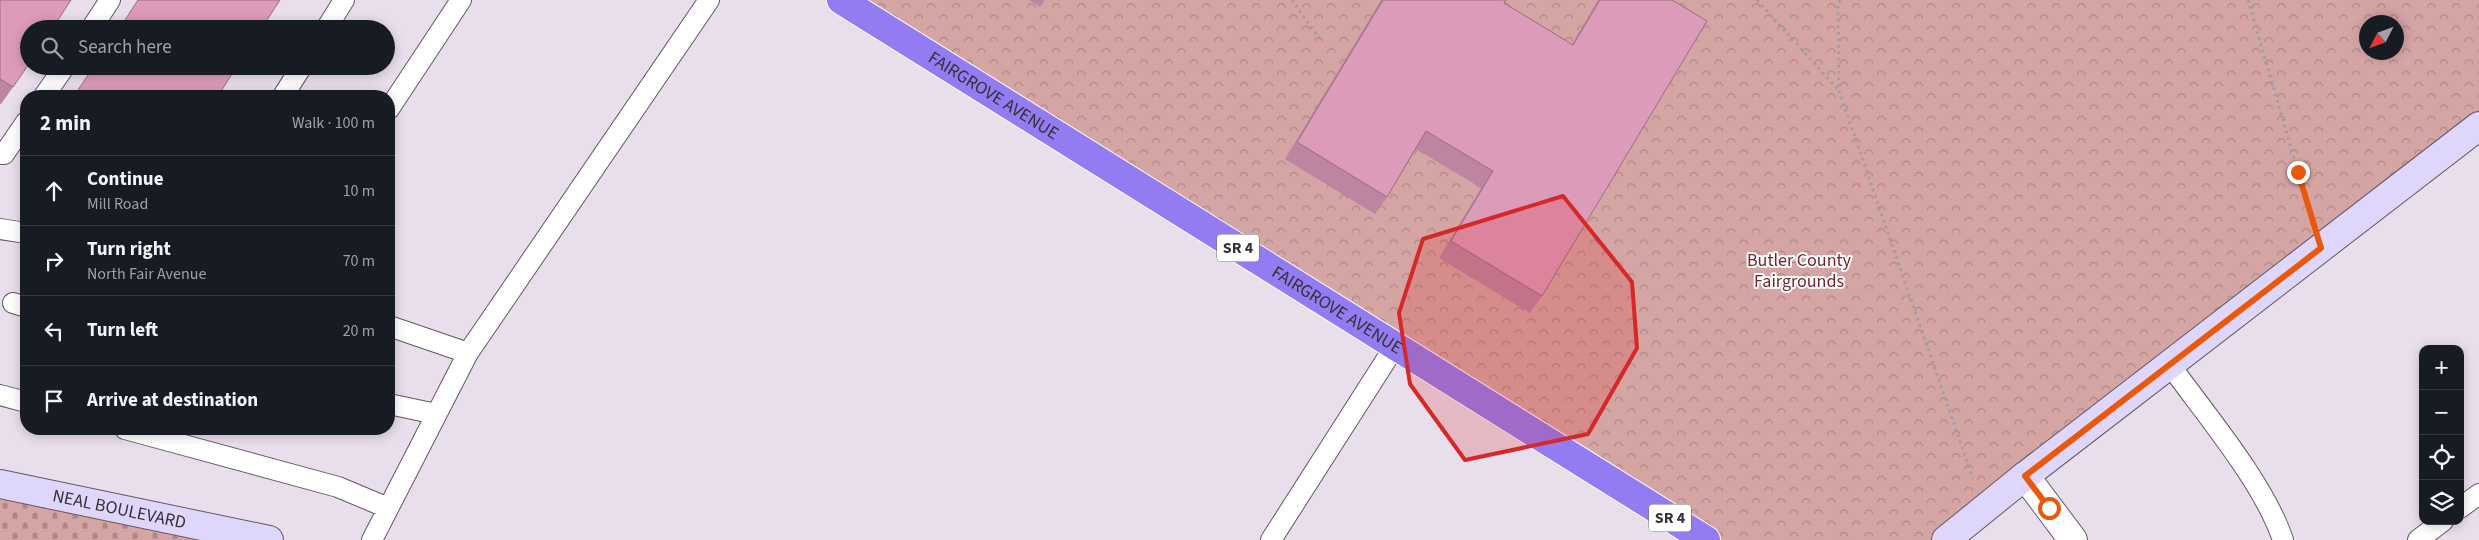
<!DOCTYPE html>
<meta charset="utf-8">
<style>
:root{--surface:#171b24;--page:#242831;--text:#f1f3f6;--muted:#9ea1a6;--line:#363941}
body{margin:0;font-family:"Source Sans 3",sans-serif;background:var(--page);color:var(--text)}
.controls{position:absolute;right:15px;bottom:15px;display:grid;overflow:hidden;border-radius:10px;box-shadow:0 2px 12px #0003}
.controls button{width:45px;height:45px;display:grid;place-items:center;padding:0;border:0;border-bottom:1px solid var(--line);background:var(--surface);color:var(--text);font:25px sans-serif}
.compass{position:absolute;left:2359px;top:15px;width:45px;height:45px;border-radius:50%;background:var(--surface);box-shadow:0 2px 12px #0003;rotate:228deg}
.stop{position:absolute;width:15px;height:15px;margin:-11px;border:4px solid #ea580c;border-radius:50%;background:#fff}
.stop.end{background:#ea580c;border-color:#fff;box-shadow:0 1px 5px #0008}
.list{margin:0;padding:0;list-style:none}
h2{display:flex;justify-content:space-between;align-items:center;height:65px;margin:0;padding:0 20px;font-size:21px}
h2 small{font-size:16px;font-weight:400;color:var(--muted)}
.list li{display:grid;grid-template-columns:32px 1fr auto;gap:15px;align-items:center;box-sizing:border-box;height:70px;padding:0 20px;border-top:1px solid var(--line)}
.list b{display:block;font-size:19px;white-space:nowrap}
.list p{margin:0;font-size:16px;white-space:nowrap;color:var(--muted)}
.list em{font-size:16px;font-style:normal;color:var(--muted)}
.icon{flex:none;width:28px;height:28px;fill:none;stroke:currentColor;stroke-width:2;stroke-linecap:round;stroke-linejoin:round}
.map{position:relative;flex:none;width:2479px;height:540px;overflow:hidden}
.search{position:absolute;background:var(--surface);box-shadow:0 2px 12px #0003;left:20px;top:20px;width:375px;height:55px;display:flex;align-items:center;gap:12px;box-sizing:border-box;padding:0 18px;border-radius:28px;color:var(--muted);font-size:19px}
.panel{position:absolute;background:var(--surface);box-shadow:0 2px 12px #0003;left:20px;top:90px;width:375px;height:345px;border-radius:20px}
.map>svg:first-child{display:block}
</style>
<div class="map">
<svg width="2479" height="540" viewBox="0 0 2479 540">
<defs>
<pattern id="forest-crowns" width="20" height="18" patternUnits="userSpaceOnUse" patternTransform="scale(1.25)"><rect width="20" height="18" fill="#d5a5a4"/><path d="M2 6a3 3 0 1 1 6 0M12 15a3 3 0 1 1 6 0" fill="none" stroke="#ae8786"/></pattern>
<pattern id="cemetery-stones" width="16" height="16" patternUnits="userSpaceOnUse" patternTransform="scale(1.25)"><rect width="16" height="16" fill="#d5a5a4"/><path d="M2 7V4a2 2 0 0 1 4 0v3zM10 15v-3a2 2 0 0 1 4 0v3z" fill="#ae8786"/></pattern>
</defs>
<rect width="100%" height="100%" fill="#e9deec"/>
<!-- forest -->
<path fill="url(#forest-crowns)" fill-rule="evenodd" d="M841,0H2479V126L1946,540H1706ZM2366,22H2396V52H2366Z"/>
<!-- cemetery -->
<path fill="url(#cemetery-stones)" d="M0,484L269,540H0Z"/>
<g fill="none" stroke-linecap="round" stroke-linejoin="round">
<defs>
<path id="lane" d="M91,29L110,0
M326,29L344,0
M44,96L65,66
M283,96L302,66
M389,109L461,0
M0,154H4L26,122
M0,229L26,233
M13,303L26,307
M389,326L468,353L709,0
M2170,365C2206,415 2264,483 2283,540
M0,395L26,402
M389,404L436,414
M125,429L338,487L388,508
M2460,508L2479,494
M372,540L468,353
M1271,540L1395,346
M2418,540L2443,521"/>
<path id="street" d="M2025,476L2073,540"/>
<g id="secondary">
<path id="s1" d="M0,484L269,540"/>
<path d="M1946,540L2025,476L2479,126"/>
</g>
<g id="highway">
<path id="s2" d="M841,0L1706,540"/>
</g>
</defs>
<!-- lane casing -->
<use href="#lane" stroke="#625864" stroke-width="22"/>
<!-- street casing -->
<use href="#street" stroke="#625864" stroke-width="30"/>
<!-- secondary casing -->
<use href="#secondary" stroke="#625864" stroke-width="30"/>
<!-- highway casing -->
<use href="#highway" stroke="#fff" stroke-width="30"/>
<!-- path -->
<path stroke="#a29aa5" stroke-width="3" stroke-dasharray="2.5 4" stroke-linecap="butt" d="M1292,0L1320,39
M1757,0L1839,91
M1840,0L1838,5L1839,91L1973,479
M2248,0L2311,217"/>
<!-- lane -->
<use href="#lane" stroke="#fff" stroke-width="20"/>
<!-- street -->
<use href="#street" stroke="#fff" stroke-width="28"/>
<!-- secondary -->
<use href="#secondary" stroke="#dfd7fb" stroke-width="28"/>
<!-- highway -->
<use href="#highway" stroke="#937bf1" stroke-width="28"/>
</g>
<!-- wall -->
<path fill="#be85a0" d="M0,0L13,87L1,104H0Z
M1029,0H1045L1040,7Z
M1381,0H1506L1504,3L1572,44L1598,0H1672L1542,296L1530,313L1439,258L1481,188L1416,149L1387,197L1375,214L1285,159Z"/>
<!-- shaded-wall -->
<path fill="#9b6c82" d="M26,168V178L21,176Z"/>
<!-- building -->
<path fill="#dd9bba" stroke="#9b6c82" d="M0,0H71L52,29H29V64L13,87L0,79Z
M138,0H280L261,29H119Z
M1383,0H1506L1504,3L1573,45L1600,0H1672L1707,21L1542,296L1451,241L1493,171L1426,131L1387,197L1297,142Z
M94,66H237L218,96H74Z"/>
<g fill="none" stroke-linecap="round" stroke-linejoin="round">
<!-- route -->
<path stroke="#ea580c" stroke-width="6" d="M2049,508L2025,476L2321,248L2298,172"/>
</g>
<!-- marked area -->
<path fill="#d62828" fill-opacity="0.2" stroke="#d62828" stroke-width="4" stroke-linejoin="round" d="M1563,196L1632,282L1637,348L1588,434L1465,460L1410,384L1399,313L1423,239Z"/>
<g text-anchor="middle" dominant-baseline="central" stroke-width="4" stroke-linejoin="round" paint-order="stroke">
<!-- shield labels -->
<g fill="#fff" stroke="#726f73" stroke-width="1">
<rect x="1217" y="234.5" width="42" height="27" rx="4"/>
<rect x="1649" y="504.5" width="42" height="27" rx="4"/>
</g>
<g font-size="16" font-weight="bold" fill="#363137">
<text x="1238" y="248">SR 4</text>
<text x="1670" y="518">SR 4</text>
</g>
<!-- street labels -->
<g font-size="18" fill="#363137" stroke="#fff">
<text stroke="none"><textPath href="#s2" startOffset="180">FAIRGROVE AVENUE</textPath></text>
<text stroke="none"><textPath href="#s2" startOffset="585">FAIRGROVE AVENUE</textPath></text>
<text stroke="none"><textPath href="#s1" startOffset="122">NEAL BOULEVARD</textPath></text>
</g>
<!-- park labels -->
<g font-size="18" fill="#78222b" stroke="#fff">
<text x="1799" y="260">Butler County<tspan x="1799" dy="21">Fairgrounds</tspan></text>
</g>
</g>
</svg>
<div class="controls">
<button>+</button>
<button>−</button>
<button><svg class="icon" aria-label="locate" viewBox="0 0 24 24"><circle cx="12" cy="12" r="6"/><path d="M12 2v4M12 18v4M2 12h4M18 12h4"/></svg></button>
<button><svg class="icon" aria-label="layers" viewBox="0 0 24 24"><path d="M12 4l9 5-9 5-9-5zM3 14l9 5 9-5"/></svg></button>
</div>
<svg class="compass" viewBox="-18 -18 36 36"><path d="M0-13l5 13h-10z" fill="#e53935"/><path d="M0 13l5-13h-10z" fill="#9ea1a6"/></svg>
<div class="stop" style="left:2049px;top:508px"></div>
<div class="stop end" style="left:2298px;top:172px"></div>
<div class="search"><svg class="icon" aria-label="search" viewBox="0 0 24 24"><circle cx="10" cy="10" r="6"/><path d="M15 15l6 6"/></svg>Search here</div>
<section class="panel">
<h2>2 min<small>Walk · 100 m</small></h2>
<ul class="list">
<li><svg class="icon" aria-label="ahead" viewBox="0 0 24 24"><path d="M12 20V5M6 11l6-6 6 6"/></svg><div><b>Continue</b><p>Mill Road</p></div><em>10 m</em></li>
<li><svg class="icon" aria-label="right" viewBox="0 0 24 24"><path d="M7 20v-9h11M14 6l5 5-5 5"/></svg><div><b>Turn right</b><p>North Fair Avenue</p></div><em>70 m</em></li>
<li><svg class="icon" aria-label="left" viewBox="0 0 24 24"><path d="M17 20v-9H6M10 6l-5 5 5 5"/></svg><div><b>Turn left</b></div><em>20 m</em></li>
<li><svg class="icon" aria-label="arrive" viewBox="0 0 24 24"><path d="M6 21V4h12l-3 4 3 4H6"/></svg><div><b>Arrive at destination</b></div></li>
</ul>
</section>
</div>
